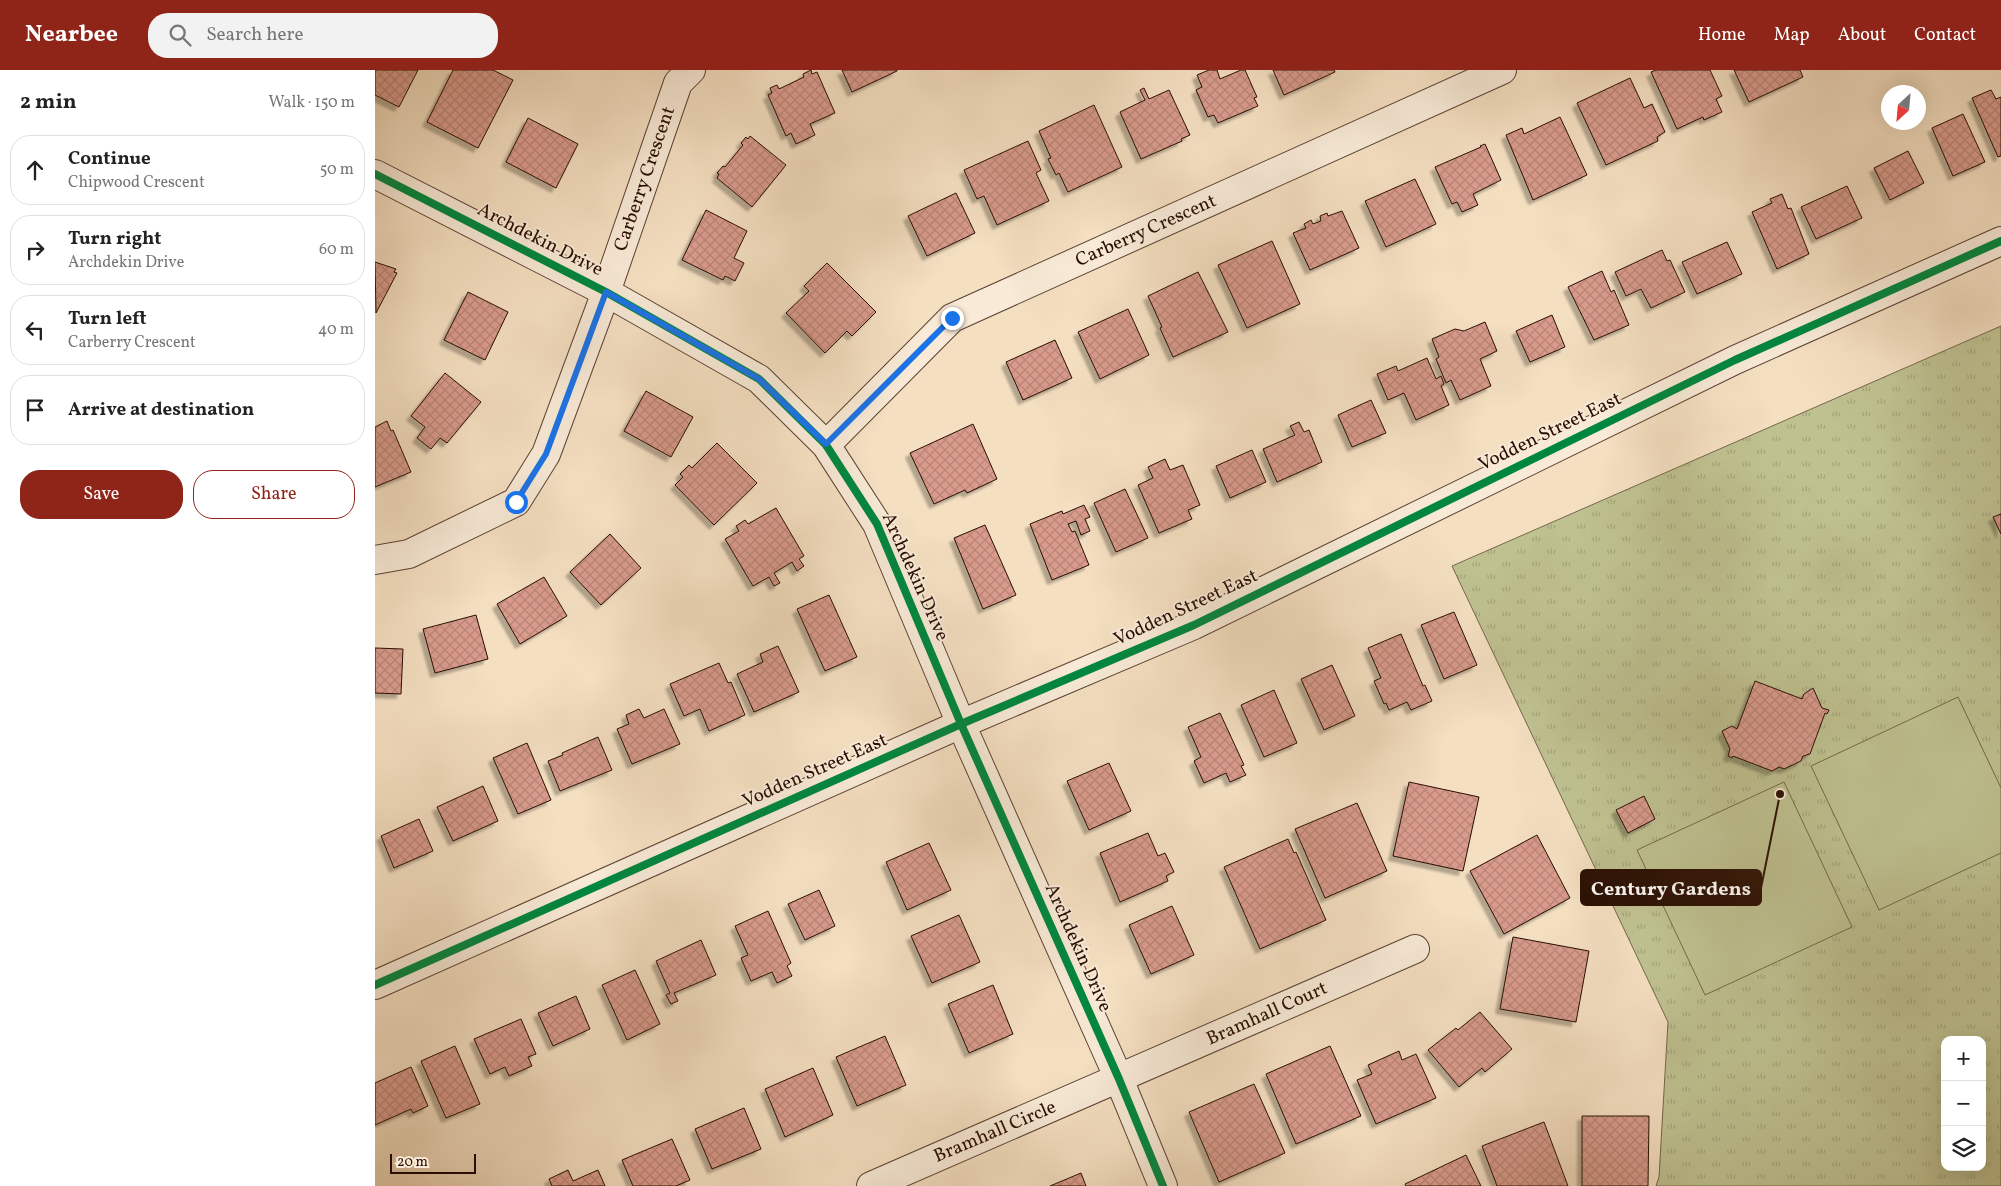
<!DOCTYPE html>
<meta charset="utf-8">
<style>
:root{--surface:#fff;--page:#f2f2f2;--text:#222;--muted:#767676;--line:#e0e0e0;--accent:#8f2418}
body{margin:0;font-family:Vollkorn,serif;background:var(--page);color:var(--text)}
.controls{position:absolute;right:15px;bottom:15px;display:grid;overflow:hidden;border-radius:10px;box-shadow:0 5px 20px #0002}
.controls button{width:45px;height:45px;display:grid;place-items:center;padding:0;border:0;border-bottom:1px solid var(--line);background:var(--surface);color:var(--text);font:25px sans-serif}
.compass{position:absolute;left:1506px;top:15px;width:45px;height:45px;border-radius:50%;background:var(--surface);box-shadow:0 5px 20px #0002;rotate:206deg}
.scale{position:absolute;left:15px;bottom:12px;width:86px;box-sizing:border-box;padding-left:5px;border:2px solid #290e02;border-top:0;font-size:14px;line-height:18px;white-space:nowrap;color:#290e02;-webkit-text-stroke:4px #f8ead7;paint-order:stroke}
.stop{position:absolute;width:15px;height:15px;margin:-11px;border:4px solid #1a73e8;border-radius:50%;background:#fff}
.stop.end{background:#1a73e8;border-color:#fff;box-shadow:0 1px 5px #0008}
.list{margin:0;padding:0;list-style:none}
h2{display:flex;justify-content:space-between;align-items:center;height:65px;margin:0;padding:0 20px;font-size:21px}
h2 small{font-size:16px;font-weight:400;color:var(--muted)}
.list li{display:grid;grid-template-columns:32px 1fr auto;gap:15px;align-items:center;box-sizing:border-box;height:70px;margin:0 10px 10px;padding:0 10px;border:1px solid var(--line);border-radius:20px}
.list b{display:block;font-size:19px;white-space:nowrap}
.list p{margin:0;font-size:16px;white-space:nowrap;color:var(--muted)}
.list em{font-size:16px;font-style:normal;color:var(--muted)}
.actions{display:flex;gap:10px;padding:15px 20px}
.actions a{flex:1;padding:11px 0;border:1px solid var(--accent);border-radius:20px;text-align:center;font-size:18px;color:var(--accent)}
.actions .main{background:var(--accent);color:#fff}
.icon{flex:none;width:28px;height:28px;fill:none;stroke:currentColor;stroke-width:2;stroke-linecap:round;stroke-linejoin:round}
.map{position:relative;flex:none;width:1626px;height:1116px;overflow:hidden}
header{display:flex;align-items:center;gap:30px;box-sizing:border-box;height:70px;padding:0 25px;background:var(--accent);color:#fff}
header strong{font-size:24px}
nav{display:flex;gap:28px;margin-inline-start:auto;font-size:18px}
.search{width:350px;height:45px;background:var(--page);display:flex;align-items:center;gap:12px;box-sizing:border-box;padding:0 18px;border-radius:20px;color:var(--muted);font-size:19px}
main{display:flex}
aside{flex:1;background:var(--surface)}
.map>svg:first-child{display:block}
</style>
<header>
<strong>Nearbee</strong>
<div class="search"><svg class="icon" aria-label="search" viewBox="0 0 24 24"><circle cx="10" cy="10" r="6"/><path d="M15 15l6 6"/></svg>Search here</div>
<nav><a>Home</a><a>Map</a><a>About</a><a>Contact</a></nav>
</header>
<main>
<aside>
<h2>2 min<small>Walk · 150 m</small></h2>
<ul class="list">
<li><svg class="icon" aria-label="ahead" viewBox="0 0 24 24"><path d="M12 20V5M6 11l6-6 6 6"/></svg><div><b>Continue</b><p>Chipwood Crescent</p></div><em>50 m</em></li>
<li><svg class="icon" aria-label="right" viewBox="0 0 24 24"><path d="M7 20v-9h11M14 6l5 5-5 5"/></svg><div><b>Turn right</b><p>Archdekin Drive</p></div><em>60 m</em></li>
<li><svg class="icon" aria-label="left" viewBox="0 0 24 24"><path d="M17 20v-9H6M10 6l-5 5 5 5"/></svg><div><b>Turn left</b><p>Carberry Crescent</p></div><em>40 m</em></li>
<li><svg class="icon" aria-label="arrive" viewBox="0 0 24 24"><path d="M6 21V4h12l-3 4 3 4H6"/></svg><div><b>Arrive at destination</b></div></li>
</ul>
<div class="actions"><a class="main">Save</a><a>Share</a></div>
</aside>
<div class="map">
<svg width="1626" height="1116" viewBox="0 0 1626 1116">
<defs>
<pattern id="grass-tufts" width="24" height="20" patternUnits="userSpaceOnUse" patternTransform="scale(1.25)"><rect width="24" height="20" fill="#bfc191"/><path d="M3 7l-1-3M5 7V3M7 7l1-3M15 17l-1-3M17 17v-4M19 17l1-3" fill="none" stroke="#a4a57b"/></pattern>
<pattern id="building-cross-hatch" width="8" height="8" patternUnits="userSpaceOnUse" patternTransform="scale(1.25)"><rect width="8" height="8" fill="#d99b8c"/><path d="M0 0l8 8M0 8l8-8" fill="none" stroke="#ba8477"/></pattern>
<filter id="shadow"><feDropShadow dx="-4.5" dy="4.5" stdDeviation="1" flood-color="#0004"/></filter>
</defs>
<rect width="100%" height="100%" fill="#f4dfc1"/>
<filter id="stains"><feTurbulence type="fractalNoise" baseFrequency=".004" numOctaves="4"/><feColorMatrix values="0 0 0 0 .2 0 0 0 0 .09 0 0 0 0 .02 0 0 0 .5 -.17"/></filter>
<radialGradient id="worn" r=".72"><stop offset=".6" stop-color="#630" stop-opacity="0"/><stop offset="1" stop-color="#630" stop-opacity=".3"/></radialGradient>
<!-- grass -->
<path fill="url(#grass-tufts)" stroke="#74684a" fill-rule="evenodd" d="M1626,256V1116H1281L1284,1107L1293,952L1077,496ZM1570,970H1607V1097H1570Z"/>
<!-- pitch -->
<path fill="#bfc191" stroke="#74684a" d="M1583,627L1626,718V783L1504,840L1436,696Z
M1409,712L1477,857L1330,925L1262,780Z"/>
<!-- building -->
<path fill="url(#building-cross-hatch)" stroke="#290e02" filter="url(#shadow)" d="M0,0H43L24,37L0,25Z
M78,0H118L138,10L103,78L52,52Z
M436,0L437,4L442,2L460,43L435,54L440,65L421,74L416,63L411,66L393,25L397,23L395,18L402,15L404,19L429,7L428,4Z
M467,0H522V1L477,22Z
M834,0H842L845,9L866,0H870L882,27L879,28L883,36L843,53L839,45L833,47L821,20L827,17L822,5Z
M898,0H959L960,2L909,25Z
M1281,0H1335L1347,26L1341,29L1347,42L1329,50L1328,47L1302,59L1276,2Z
M1359,0H1425L1428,7L1374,32Z
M1255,8L1269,38L1277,34L1290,62L1282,67L1283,71L1231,95L1202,33Z
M769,18L774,29L794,20L815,65L806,69L807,71L766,89L745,42L770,30L765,20Z
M1616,20L1621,29L1626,27V86L1623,87L1597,28Z
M719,35L747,97L693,122L684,103L681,105L673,89L676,88L664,61Z
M1588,44L1610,92L1578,106L1557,58Z
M1185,47L1212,105L1158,130L1131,65L1147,58L1149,64Z
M153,48L203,74L181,118L131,92Z
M375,66L411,95L377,137L342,108L344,104L342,103L348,96L350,97L368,75L366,73L371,67L373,69Z
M653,71L666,100L661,103L674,131L622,155L609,126L602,129L589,100Z
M1110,74L1126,110L1098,124L1103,135L1087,142L1082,132L1077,134L1060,97L1106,77L1105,76Z
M1533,81L1549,113L1515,130L1499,98Z
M1040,109L1061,154L1011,177L990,131Z
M1472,116L1487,148L1441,169L1426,137Z
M581,123L600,163L552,186L533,146Z
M1407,124L1413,139L1416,138L1434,184L1402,199L1377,142L1397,133L1395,129Z
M331,140L372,161L359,188L369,193L360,211L350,206L348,210L307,190Z
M967,141L984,178L935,200L918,163L931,158L929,154L936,150L938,154L946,151L945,146L952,143L953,146Z
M897,171L925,234L872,258L843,195Z
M1352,172L1367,204L1322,224L1307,192Z
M1287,180L1292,191L1295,190L1310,222L1276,238L1266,219L1251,226L1240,202Z
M0,192L21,199L19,202L22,203L1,243Z
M452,193L501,242L477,266L472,261L450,283L411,243L434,221L429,216Z
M1227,201L1236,222L1239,220L1254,255L1219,270L1193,217Z
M823,202L853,262L798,287L785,258L787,257L773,226Z
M93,222L133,242L110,290L69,270Z
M753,239L774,285L725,309L703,262Z
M1177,245L1190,277L1155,292L1141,261Z
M1110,252L1122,281L1105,289L1116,316L1085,330L1076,310L1071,313L1061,289L1064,287L1057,269L1080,259L1089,261Z
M680,270L697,308L648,330L631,292Z
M1052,288L1061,309L1066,306L1069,314L1066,316L1074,335L1041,350L1029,323L1013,330L1002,304L1021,296L1023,301Z
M70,303L106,332L72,373L65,368L56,379L42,368L50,357L36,346Z
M271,321L318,347L296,387L249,361Z
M996,330L1011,363L977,377L963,345Z
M12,351L16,361L18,360L36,402L0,417V357Z
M924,352L929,362L934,360L947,392L902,412L888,379L920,365L915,356Z
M598,354L622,409L592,423L590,420L559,434L535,383Z
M342,373L382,413L339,455L300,415L308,407L305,404L314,395L317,398Z
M877,380L891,412L855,428L841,396Z
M790,389L795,400L808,395L825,435L813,440L817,449L784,463L763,415L778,408L773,397Z
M750,419L773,468L741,482L719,433Z
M709,435L715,447L710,449L715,461L706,465L701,451L693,454L697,462L700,461L714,495L677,510L655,454L687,441L688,444Z
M401,438L429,486L424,489L429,496L422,501L417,492L399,503L405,513L399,516L394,507L378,516L350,469L364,461L361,456L370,450L373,454Z
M1626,444V464L1618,447Z
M610,455L641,525L608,539L579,468Z
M235,464L266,498L226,535L195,502Z
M169,507L192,546L145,574L122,534Z
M454,525L482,587L450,601L422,539Z
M1079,542L1102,595L1069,609L1046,555Z
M101,545L113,589L60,603L48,559Z
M1026,564L1048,616L1050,615L1057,631L1036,640L1032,632L1014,640L1011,633L1009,634L999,611L1006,608L993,578Z
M403,576L424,622L379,642L362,604L388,592L385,584Z
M0,578L28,579L26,624L0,623Z
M344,593L353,613L356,612L370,645L334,661L325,639L309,646L295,614Z
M957,595L980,646L949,660L926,609Z
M1380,611L1427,629L1429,624L1438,618L1447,638L1454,640L1452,644L1450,643L1435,684L1428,686L1426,691L1409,699L1404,697L1397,701L1358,686L1357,688L1353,686L1355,679L1347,661L1357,656L1362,659Z
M899,620L922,673L889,687L866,635Z
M264,639L269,648L289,639L305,674L257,694L242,659L254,654L251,645Z
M845,643L869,695L866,696L871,705L855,712L851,703L829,713L819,691L826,687L813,657Z
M223,667L237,700L185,721L173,691L188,685L187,683Z
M152,673L176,730L143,744L118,688Z
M734,693L756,741L714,760L692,711Z
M1034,712L1104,727L1088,801L1018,786Z
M108,716L123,751L78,771L62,737Z
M1269,726L1280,749L1253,763L1241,740Z
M982,733L1012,801L950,828L920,759Z
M44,749L58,781L19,798L6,766Z
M773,763L783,786L790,783L799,802L791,806L793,811L745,832L725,783Z
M1162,765L1195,828L1129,864L1095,801Z
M913,769L919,783L921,782L951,850L885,879L849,797Z
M554,773L576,820L532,840L511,792Z
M444,820L460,856L430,870L413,834Z
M797,836L819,885L776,904L754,855Z
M393,841L416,893L412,896L417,906L402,913L397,902L376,911L366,888L373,885L360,856Z
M584,845L605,892L557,913L536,866Z
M1138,867L1214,881L1201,952L1125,939Z
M326,870L341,905L299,923L303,931L296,934L291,925L295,923L281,891Z
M260,900L285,954L252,970L227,915Z
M618,915L638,964L594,983L573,934Z
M201,926L215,959L178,976L163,943Z
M1105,942L1137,979L1110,1002L1107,998L1084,1017L1053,980L1081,958L1083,960Z
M146,949L161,984L153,987L157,996L134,1006L130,997L115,1004L99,969Z
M510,966L531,1015L482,1036L461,987Z
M80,976L105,1034L71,1048L46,991Z
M955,976L986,1046L921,1074L891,1004Z
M1024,981L1027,990L1041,984L1061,1028L1001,1054L982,1010L997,1004L993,995Z
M36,997L53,1036L38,1043L36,1039L0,1055V1013Z
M438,998L458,1045L410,1067L390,1019Z
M879,1014L910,1083L844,1112L814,1042Z
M369,1038L386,1079L337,1099L320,1059Z
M1207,1046H1274L1273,1116H1207Z
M1169,1052L1193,1116H1122L1107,1076Z
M297,1069L315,1110L301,1116H258L247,1090Z
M1091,1085L1106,1116H1031L1030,1114Z
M193,1100L198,1111L223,1100L230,1116H177L174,1109Z
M706,1103L711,1116H675Z"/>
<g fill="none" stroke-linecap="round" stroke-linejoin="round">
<defs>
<path id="minor" d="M0,104L231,222L384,309L451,375L502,454L586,654L744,1009L788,1116
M451,375L577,248L1127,0
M0,490L34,484L141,432L171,384L231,222L303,13L316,0
M496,1116L1040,879"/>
<path id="tertiary" d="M0,915L586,654L819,555L1360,290L1626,171"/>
</defs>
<!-- minor casing -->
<use href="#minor" stroke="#5c4232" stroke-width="30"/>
<!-- tertiary casing -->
<use href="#tertiary" stroke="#5c4232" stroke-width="30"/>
<!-- minor -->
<use href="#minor" stroke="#f8ead7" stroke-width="28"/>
<!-- tertiary -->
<use href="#tertiary" stroke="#f8ead7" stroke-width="28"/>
<defs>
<path id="cycleway" d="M0,104L231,222L384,309L451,375L502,454L586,654L744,1009L788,1116
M0,915L586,654L819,555L1360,290L1626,171"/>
</defs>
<!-- cycleway casing -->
<use href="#cycleway" stroke="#f8ead7" stroke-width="11"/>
<!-- cycleway -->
<use href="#cycleway" stroke="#00873e" stroke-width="8"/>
</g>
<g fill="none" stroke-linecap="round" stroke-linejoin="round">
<!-- route -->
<path stroke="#1a73e8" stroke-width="6" d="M141,432L171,384L231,222L384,309L451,374L577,248"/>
</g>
<g text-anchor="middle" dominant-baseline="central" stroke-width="4" stroke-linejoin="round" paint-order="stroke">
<!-- street labels -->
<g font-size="19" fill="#290e02" stroke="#f8ead7">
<text transform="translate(270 109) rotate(-71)">Carberry Crescent</text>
<text transform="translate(771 161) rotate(-24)">Carberry Crescent</text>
<text transform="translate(165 170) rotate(27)">Archdekin Drive</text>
<text transform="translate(1175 362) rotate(-26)">Vodden Street East</text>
<text transform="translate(540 507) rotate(66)">Archdekin Drive</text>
<text transform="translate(811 538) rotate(-25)">Vodden Street East</text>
<text transform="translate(440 701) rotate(-24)">Vodden Street East</text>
<text transform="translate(703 878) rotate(66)">Archdekin Drive</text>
<text transform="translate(892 944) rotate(-24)">Bramhall Court</text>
<text transform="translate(620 1062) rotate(-23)">Bramhall Circle</text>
</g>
</g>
<!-- callouts -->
<path fill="none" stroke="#290e02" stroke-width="2" d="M1405 724L1386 818"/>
<circle fill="#290e02" stroke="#f8ead7" stroke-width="2" cx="1405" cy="724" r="5"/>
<rect fill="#290e02" stroke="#290e02" stroke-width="2" x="1206" y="800" width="180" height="35" rx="5"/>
<g font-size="20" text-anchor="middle" font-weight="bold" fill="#fff">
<text x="1296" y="825">Century Gardens</text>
</g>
<rect width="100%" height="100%" filter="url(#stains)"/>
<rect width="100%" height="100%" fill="url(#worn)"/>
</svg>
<div class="controls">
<button>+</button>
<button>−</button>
<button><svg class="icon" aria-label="layers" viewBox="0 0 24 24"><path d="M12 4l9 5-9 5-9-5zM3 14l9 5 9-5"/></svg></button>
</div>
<svg class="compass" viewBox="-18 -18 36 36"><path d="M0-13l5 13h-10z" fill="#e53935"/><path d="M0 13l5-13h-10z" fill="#767676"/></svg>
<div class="scale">20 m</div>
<div class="stop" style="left:141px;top:432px"></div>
<div class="stop end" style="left:577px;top:248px"></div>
</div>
</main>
